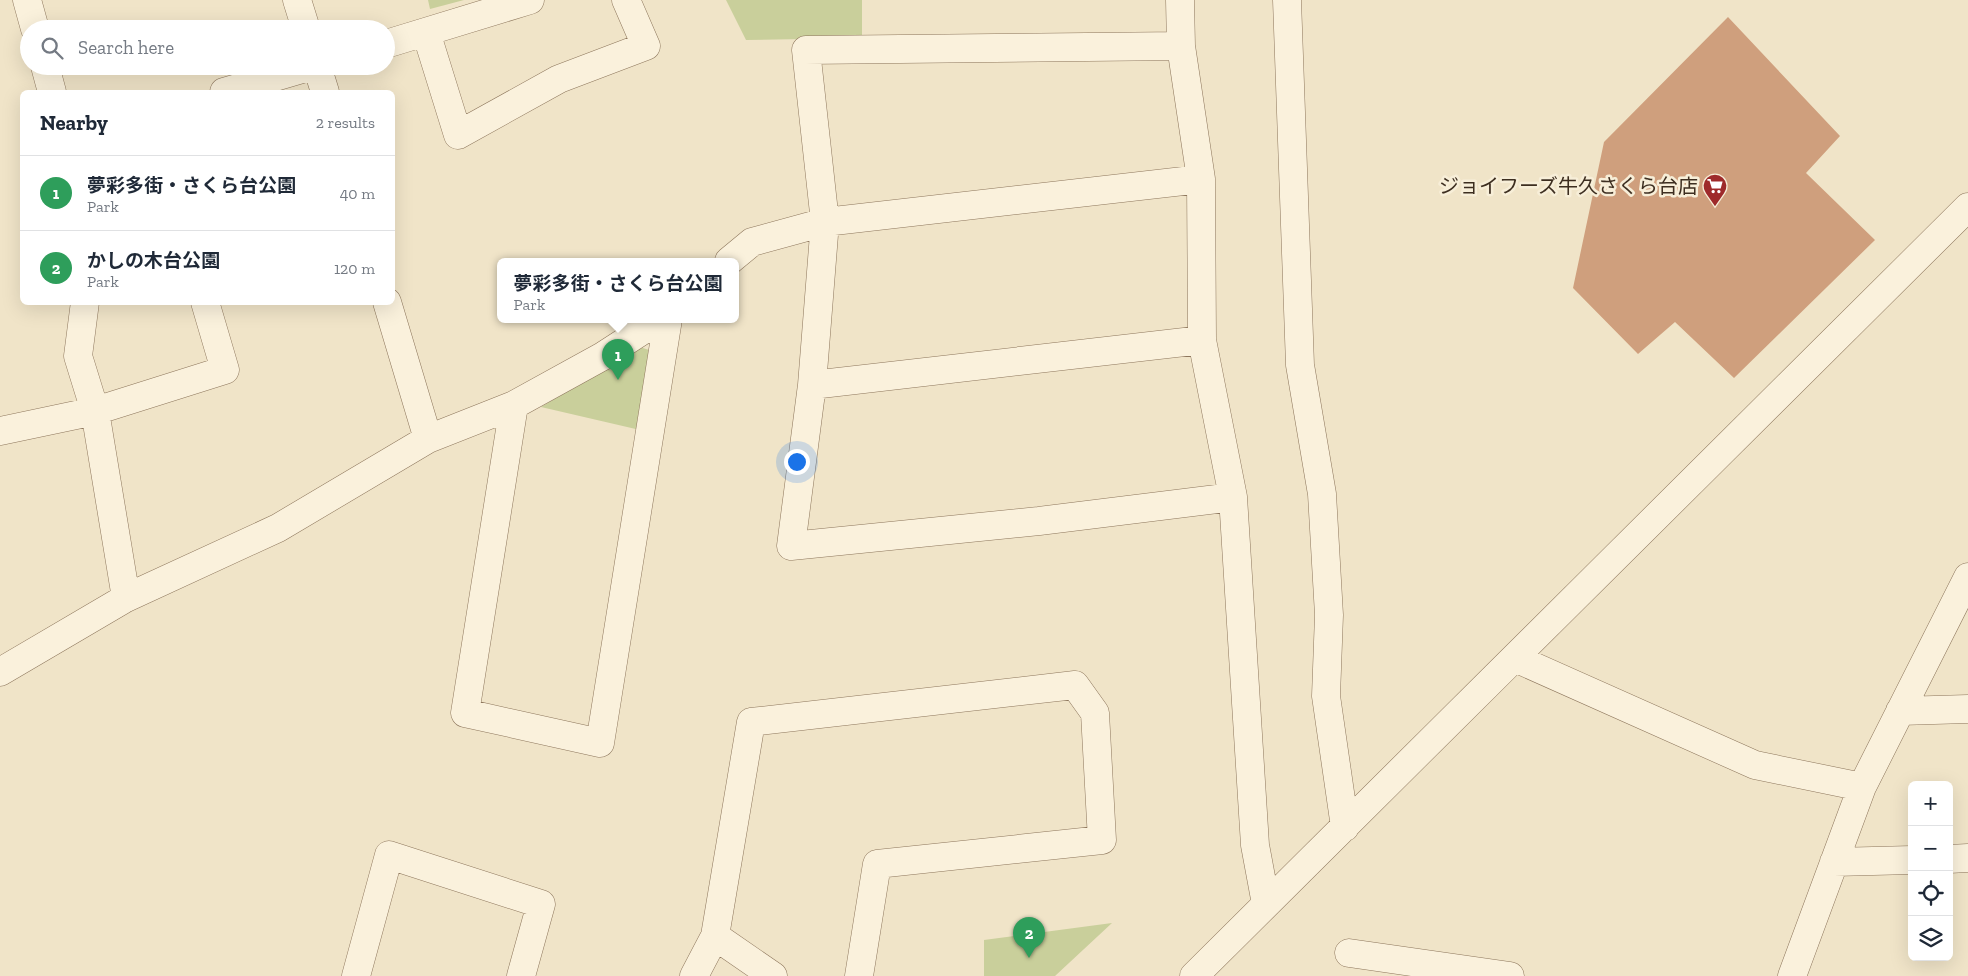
<!DOCTYPE html>
<meta charset="utf-8">
<style>
:root{--surface:#fff;--page:#f6f6f7;--text:#1f2937;--muted:#747a83;--line:#e0e1e3;--accent:#9e2a2b}
body{margin:0;font-family:"Zilla Slab","Noto Sans JP",serif;background:var(--page);color:var(--text)}
.controls{position:absolute;right:15px;bottom:15px;display:grid;overflow:hidden;border-radius:8px;box-shadow:0 5px 20px #0002}
.controls button{width:45px;height:45px;display:grid;place-items:center;padding:0;border:0;border-bottom:1px solid var(--line);background:var(--surface);color:var(--text);font:25px sans-serif}
.you{position:absolute;left:796px;top:461px;width:18px;height:18px;margin:-12px;border:4px solid #fff;border-radius:50%;background:#1a73e8;box-shadow:0 0 0 8px #1a73e833}
.badge{display:grid;place-items:center;width:32px;height:32px;border-radius:50%;background:var(--accent);color:#fff;font-size:16px;font-weight:700}
.pin{position:absolute;translate:-50% -41px;filter:drop-shadow(0 1px 2px #0008)}
.pin::after{content:'';position:absolute;top:26px;width:18px;height:15px;background:inherit;clip-path:polygon(0 0,100% 0,50% 100%)}
.popup{position:absolute;left:497px;top:258px;width:242px;height:65px;box-sizing:border-box;display:grid;place-content:center;border-radius:8px;background:var(--surface);filter:drop-shadow(0 1px 4px #0005);font-size:16px;white-space:nowrap;color:var(--muted)}
.popup b{font-size:19px;color:var(--text)}
.popup::after{content:'';position:absolute;left:50%;top:100%;margin-left:-10px;border:10px solid transparent;border-top-color:var(--surface)}
.list{margin:0;padding:0;list-style:none}
h2{display:flex;justify-content:space-between;align-items:center;height:65px;margin:0;padding:0 20px;font-size:21px}
h2 small{font-size:16px;font-weight:400;color:var(--muted)}
.list li{display:grid;grid-template-columns:32px 1fr auto;gap:15px;align-items:center;box-sizing:border-box;height:75px;padding:0 20px;border-top:1px solid var(--line)}
.list b{display:block;font-size:19px;white-space:nowrap}
.list p{margin:0;font-size:16px;white-space:nowrap;color:var(--muted)}
.list em{font-size:16px;font-style:normal;color:var(--muted)}
.icon{flex:none;width:28px;height:28px;fill:none;stroke:currentColor;stroke-width:2;stroke-linecap:round;stroke-linejoin:round}
.map{position:relative;flex:none;width:1968px;height:976px;overflow:hidden}
.search{position:absolute;background:var(--surface);box-shadow:0 5px 20px #0002;left:20px;top:20px;width:375px;height:55px;display:flex;align-items:center;gap:12px;box-sizing:border-box;padding:0 18px;border-radius:28px;color:var(--muted);font-size:19px}
.panel{position:absolute;background:var(--surface);box-shadow:0 5px 20px #0002;left:20px;top:90px;width:375px;height:215px;border-radius:8px}
.map>svg:first-child{display:block}
</style>
<div class="map">
<svg width="1968" height="976" viewBox="0 0 1968 976">
<rect width="100%" height="100%" fill="#f0e4c8"/>
<!-- green -->
<path fill="#c9cf9b" d="M428,0H464L430,9Z
M726,0H862V38L746,40Z
M640,347L655,352L640,430L541,407Z
M1112,923L1055,976H984V940Z"/>
<!-- building -->
<path fill="#cf9f7d" d="M1728,17L1840,136L1806,173L1875,240L1734,378L1675,322L1638,354L1573,288L1604,142Z"/>
<g fill="none" stroke-linecap="round" stroke-linejoin="round">
<defs>
<path id="minor" d="M27,0L35,29
M297,0L306,29
M1180,0L1181,46L1201,179L1202,340L1233,497L1255,845L1266,904
M1287,0L1300,365L1322,494L1329,615L1326,696L1345,827
M426,32L458,135L559,79L646,46L626,0
M386,44L530,0
M1181,46L806,50L825,222L812,385L791,546L1039,521L1233,497
M45,66L52,92
M317,66L325,92
M224,92L312,66
M729,261L752,242L825,222L1201,179
M85,302L78,356L95,411L126,598
M387,302L428,439
M812,385L1202,340
M514,405L465,713L600,743L668,319
M0,431L95,411L225,370L205,302
M1515,658L1755,765L1862,787
M0,672L126,598L278,528L428,439L514,405L603,356L660,319
M1900,711L1968,709
M1949,859L1968,858
M1834,862L1912,860
M715,936L773,976
M1349,953L1510,976
M356,976L389,855L541,904L521,976
M694,976L715,936L751,722L1075,685L1095,713L1102,840L877,864L859,976
M1194,976L1968,207
M1792,976L1862,787L1968,577"/>
</defs>
<!-- minor casing -->
<use href="#minor" stroke="#8d765c" stroke-width="29"/>
<!-- minor -->
<use href="#minor" stroke="#faf1dc" stroke-width="28"/>
</g>
<!-- icons -->
<defs>
<symbol id="supermarket-pin" viewBox="-11 -11 22 30"><path d="M0 17L-7.5 6A9.5 9.5 0 1 1 7.5 6Z" fill="#9e2a2b" stroke="#f7eed8"/><path d="M-6-5.5h2.5l.6 2H6L4.5 2H-2.5L-4.4-4H-6ZM-1.5 3.2a1.3 1.3 0 1 0 .1 0ZM3 3.2a1.3 1.3 0 1 0 .1 0Z" fill="#fff"/></symbol>
</defs>
<g fill-rule="evenodd">
<use href="#supermarket-pin" x="1701" y="172" width="28" height="38"/>
</g>
<g text-anchor="middle" dominant-baseline="central" stroke-width="5" stroke-linejoin="round" paint-order="stroke">
<!-- poi labels -->
<g font-size="20" fill="#3d2e20" stroke="#f7eed8" text-anchor="end">
<text x="1698" y="186">ジョイフーズ牛久さくら台店</text>
</g>
</g>
</svg>
<div class="controls">
<button>+</button>
<button>−</button>
<button><svg class="icon" aria-label="locate" viewBox="0 0 24 24"><circle cx="12" cy="12" r="6"/><path d="M12 2v4M12 18v4M2 12h4M18 12h4"/></svg></button>
<button><svg class="icon" aria-label="layers" viewBox="0 0 24 24"><path d="M12 4l9 5-9 5-9-5zM3 14l9 5 9-5"/></svg></button>
</div>
<div class="you"></div>
<div class="pin badge" style="left:618px;top:380px;background:#2e9e5b">1</div>
<div class="popup"><b>夢彩多街・さくら台公園</b>Park</div>
<div class="pin badge" style="left:1029px;top:958px;background:#2e9e5b">2</div>
<div class="search"><svg class="icon" aria-label="search" viewBox="0 0 24 24"><circle cx="10" cy="10" r="6"/><path d="M15 15l6 6"/></svg>Search here</div>
<section class="panel">
<h2>Nearby<small>2 results</small></h2>
<ul class="list">
<li><span class="badge" style="background:#2e9e5b">1</span><div><b>夢彩多街・さくら台公園</b><p>Park</p></div><em>40 m</em></li>
<li><span class="badge" style="background:#2e9e5b">2</span><div><b>かしの木台公園</b><p>Park</p></div><em>120 m</em></li>
</ul>
</section>
</div>
